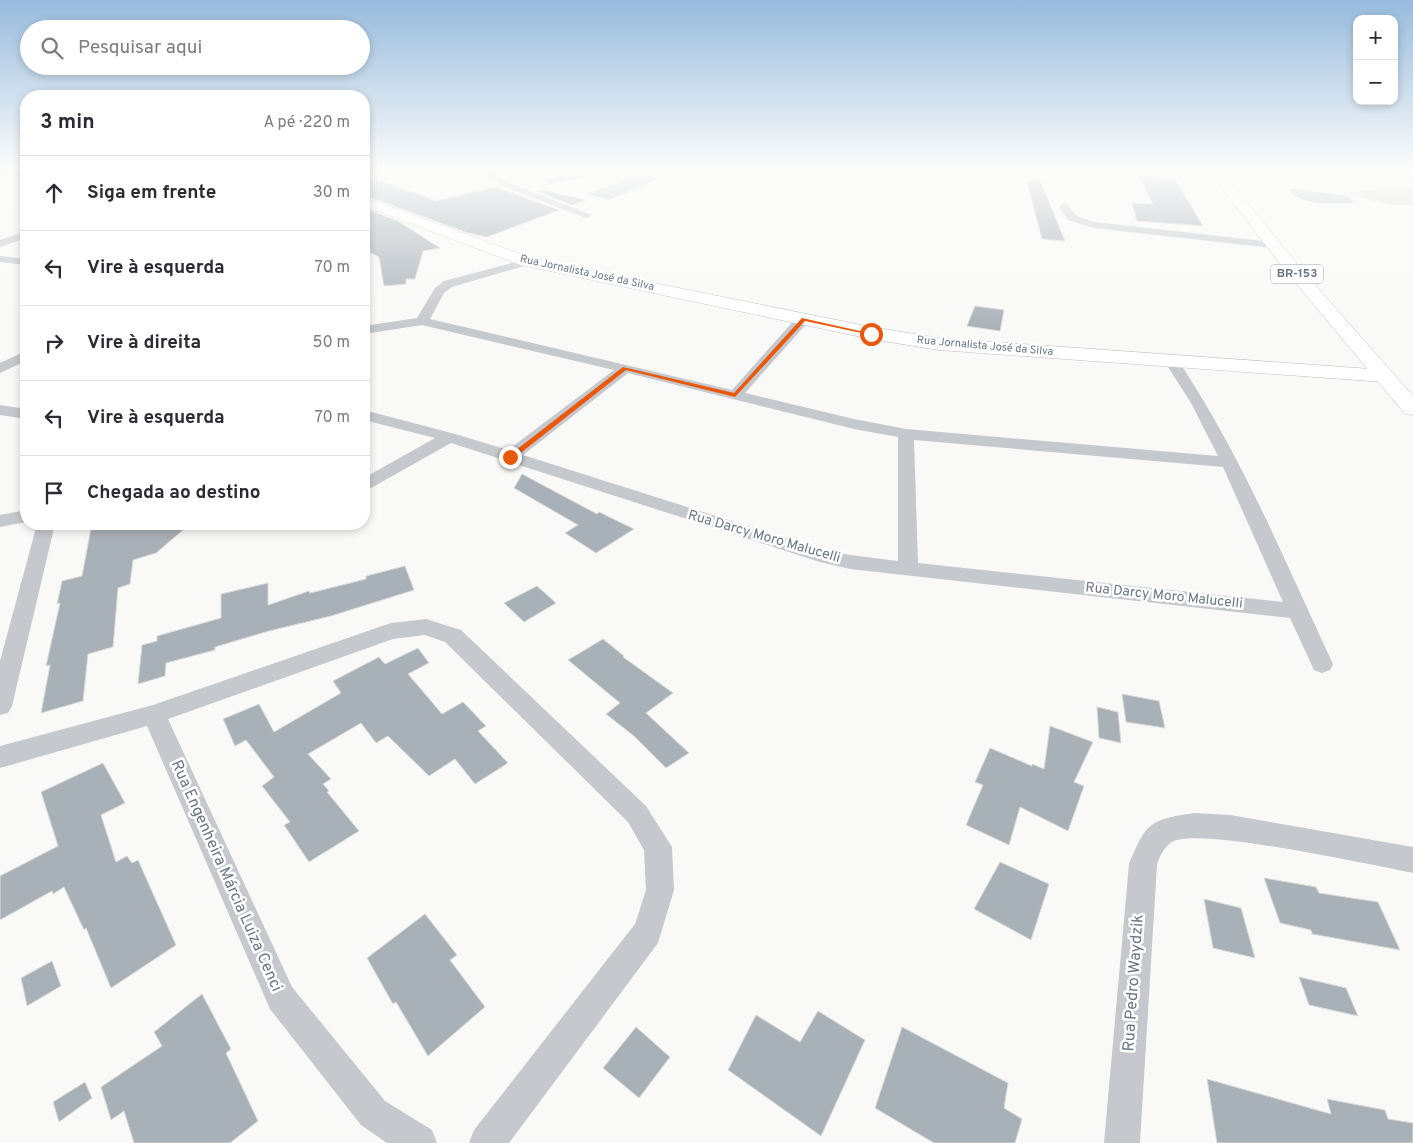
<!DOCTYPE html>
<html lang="pt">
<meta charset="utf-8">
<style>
:root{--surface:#fff;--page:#f2f2f3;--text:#2b2b33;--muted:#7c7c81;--line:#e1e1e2}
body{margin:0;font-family:Overpass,sans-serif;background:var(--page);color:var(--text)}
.controls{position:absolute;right:15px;top:15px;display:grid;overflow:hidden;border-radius:10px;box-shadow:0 2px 8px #0003}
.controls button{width:45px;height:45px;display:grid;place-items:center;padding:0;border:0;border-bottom:1px solid var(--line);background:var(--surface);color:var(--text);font:25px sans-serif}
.stop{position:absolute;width:15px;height:15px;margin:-11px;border:4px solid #ea580c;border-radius:50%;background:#fff}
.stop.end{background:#ea580c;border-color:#fff;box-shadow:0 1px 5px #0008}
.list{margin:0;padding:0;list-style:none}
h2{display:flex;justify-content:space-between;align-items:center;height:65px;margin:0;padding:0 20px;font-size:21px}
h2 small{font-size:16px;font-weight:400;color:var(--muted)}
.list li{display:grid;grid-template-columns:32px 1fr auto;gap:15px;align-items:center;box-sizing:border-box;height:75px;padding:0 20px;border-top:1px solid var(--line)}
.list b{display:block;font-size:19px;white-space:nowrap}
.list em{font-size:16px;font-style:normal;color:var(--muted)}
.icon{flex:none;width:28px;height:28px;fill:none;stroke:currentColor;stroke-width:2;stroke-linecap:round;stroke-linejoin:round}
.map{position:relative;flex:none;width:1413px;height:1143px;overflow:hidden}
.search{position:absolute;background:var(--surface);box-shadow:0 2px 8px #0003;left:20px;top:20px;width:350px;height:55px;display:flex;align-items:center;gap:12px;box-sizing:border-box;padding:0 18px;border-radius:28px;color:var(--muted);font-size:19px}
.panel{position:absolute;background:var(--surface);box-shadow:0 2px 8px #0003;left:20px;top:90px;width:350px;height:440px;border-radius:20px}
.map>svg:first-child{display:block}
</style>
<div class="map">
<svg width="1413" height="1143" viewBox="0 0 1413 1143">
<rect width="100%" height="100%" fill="#f9f9f7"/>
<!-- green -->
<path fill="#dae0d8" d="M1413,187V205H1390L1342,192Z"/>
<!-- water -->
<path fill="#bdc6cc" d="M573,173L587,177L551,184L539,180L543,178Z
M637,176H650L659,179L609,200L588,194Z
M1293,189L1342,195L1348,196L1354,203C1336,204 1299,206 1288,189Z"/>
<!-- building -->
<path fill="#a9b1b8" stroke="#dbdbd9" d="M364,175L437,201L495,187L559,210L487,237L468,233L364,195Z
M1139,177L1175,179L1203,226L1137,221L1132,203L1153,204Z
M1039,178L1065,241L1042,239L1027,182Z
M542,190L586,200L572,205L537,191Z
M364,208L398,221L440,248L423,251L415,279H406V284L384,286L379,257L364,249Z
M975,306L1004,310L1000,331L967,326Z
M522,474L597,514L599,512L634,529L596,553L565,533L578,525L514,488Z
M109,524H190L156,553L133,560L130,584L118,588L113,647L88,654L83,701L41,713L50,665L46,666L60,603L57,604L62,581L82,576L91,528Z
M405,566L414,590L331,616L269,631L215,647V650L166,663L165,676L138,684L142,645L157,641V636L221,618V594L268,583V605L309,591L310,593L366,579V576Z
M537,586L556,603L524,622L504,603Z
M603,639L624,656L623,657L673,693L646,713L689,753L666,768L634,736L606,714L620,703L568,660Z
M418,648L429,663L408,674L442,714L463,702L486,726L478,731L508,763L475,784L455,759L429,776L388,736L376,743L361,723L308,754L331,779L323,784L329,791L327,792L359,831L309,862L284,825L290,822L262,786L274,777L246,740L235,746L223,719L259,704L274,732L341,693L333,681L379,657L385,664Z
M1122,694L1159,701L1165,728L1126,722Z
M1097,707L1118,712L1121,743L1099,738Z
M1050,726L1093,742L1074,782L1084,786L1068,831L1020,807L1009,845L966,825L983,785L975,782L990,748L1032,766V764L1044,769Z
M103,763L125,803L101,815L116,862L127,856L132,863L138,860L176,945L111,988L86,928L84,930L64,887L53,894L52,891L0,920V876L58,846L41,792Z
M1000,862L1049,884L1031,940L974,909Z
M1264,878L1316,887L1319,893L1378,902L1400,950L1312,934L1311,930L1280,923Z
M1204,899L1241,908L1255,958L1213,948Z
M425,914L457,955L450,960L485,1007L428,1056L396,1002L393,1004L367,958Z
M52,961L61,986L27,1006L21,978Z
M1299,977L1346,988L1358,1016L1309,1005Z
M202,994L231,1049L226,1053L258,1121L230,1143H134L124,1111L111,1120L101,1087L162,1046L154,1032Z
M818,1011L865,1040L821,1136L728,1070L756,1015L800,1042Z
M636,1027L670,1057L639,1098L603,1068Z
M902,1027L1008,1083L1004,1108L1022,1119L1015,1143H934L875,1108Z
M1207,1079L1331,1114L1327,1099L1385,1110L1388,1119L1413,1123V1143H1217Z
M85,1082L92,1098L59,1122L53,1102Z"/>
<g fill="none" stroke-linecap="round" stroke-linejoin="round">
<defs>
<path id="secondary" d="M364,197L531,258L871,327L939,338L1385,370L1392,372L1395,376L1392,380L1385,382L939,350L871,339L521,265L364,206Z"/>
<path id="highway" d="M1207,169H1220L1301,269L1413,396V415L1405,414L1289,275Z"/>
</defs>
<!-- secondary casing -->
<use href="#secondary" stroke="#b7bcc1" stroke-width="1"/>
<!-- highway casing -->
<use href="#highway" stroke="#b8bbbe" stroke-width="1"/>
<!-- street -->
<path fill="#c5c8cc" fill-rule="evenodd" d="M0,169L26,171V177L0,175Z
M478,169H488L508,182L592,215L587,218L583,217L502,186Z
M1064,203L1067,204L1076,216L1095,222L1273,242L1278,245L1273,248L1094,228L1068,220L1059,206Z
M26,231V238L0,247V240Z
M0,256L26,259V265L0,262Z
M527,259L531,260L533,262L531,264L452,287L444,293L430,319L732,390L798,316L803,315L809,319L808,322L745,393L854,419L906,429L1218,456L1191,403L1163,359L1165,356H1175C1240,451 1284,560 1333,664L1330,670L1322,673L1314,670L1290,618L850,569L820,562L451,443L371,488L364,489V478L435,438L364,420V410L455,434L508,450L614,370L422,325L364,334V326L417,318L435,288L444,281ZM628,373L854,429L898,437V561L850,555L823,550L523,455ZM914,440L1223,467L1283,602L918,563Z
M26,351V361L0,373V363Z
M0,405L26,409V419L0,415Z
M26,510V522L0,527V515Z
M37,524H55L12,706L8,713L0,715V661Z
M426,619L461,630L646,806L672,847L674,890L658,943L509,1143H469L474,1130L635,924L646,890L644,850L628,822L445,642L425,635L393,639L168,719L292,987L385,1101L432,1130L437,1143H387L361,1125L270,1009L147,726L0,768V746L153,705L391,623Z
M1194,813L1230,815L1413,847V873C1376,866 1195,826 1172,842C1164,847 1160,856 1157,864L1140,1143H1104L1129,864C1147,822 1149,820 1194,813Z"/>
<!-- secondary -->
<use href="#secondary" fill="#fff" fill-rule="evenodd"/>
<!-- highway -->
<use href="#highway" fill="#fff" fill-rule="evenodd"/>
</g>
<!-- sky -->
<linearGradient id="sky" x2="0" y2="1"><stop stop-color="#97bbdd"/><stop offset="0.51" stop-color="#fcfcfb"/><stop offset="1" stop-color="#fcfcfb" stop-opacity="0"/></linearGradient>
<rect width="1413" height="329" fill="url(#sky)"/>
<!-- route -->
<path fill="#ea580c" d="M802,318L873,334L871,335L805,321L735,397L626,370L513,459L507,457L623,367L734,393Z"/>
<g text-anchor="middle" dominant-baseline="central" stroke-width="5" stroke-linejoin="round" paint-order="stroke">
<!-- far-street labels -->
<g font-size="11" fill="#697787" stroke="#fff">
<text transform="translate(587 273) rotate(12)">Rua Jornalista José da Silva</text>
<text transform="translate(985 346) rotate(5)">Rua Jornalista José da Silva</text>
</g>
<!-- shield labels -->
<rect fill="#fff" stroke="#96a0ab" stroke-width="1" x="1271" y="264.5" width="52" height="19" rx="4"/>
<g font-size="12" font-weight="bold" fill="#697787">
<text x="1297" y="274">BR-153</text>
</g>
<!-- street labels -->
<g font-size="14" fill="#697787" stroke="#fff">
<text transform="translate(764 537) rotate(16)">Rua Darcy Moro Malucelli</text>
<text transform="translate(1164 596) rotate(6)">Rua Darcy Moro Malucelli</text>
</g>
<!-- near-street labels -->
<g font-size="16" fill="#697787" stroke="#fff">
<text transform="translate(226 876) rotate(66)">Rua Engenheira Márcia Luiza Cenci</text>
<text transform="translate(1134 983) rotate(-86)">Rua Pedro Waydzik</text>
</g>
</g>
</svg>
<div class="controls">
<button>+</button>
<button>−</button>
</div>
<div class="stop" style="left:871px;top:334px"></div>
<div class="stop end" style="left:510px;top:457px"></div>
<div class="search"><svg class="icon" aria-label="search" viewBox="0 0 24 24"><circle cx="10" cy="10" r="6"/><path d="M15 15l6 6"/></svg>Pesquisar aqui</div>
<section class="panel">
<h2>3 min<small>A pé · 220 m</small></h2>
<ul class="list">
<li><svg class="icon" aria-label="ahead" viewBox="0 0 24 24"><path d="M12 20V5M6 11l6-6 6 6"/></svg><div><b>Siga em frente</b></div><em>30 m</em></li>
<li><svg class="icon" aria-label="left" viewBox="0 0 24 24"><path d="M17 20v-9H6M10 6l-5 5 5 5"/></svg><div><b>Vire à esquerda</b></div><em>70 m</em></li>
<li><svg class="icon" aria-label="right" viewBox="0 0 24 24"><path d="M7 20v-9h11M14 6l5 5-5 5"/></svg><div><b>Vire à direita</b></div><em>50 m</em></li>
<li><svg class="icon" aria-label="left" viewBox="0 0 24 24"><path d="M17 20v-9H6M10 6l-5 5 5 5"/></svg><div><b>Vire à esquerda</b></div><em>70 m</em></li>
<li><svg class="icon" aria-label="arrive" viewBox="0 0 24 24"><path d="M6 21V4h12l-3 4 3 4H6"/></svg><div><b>Chegada ao destino</b></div></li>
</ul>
</section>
</div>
